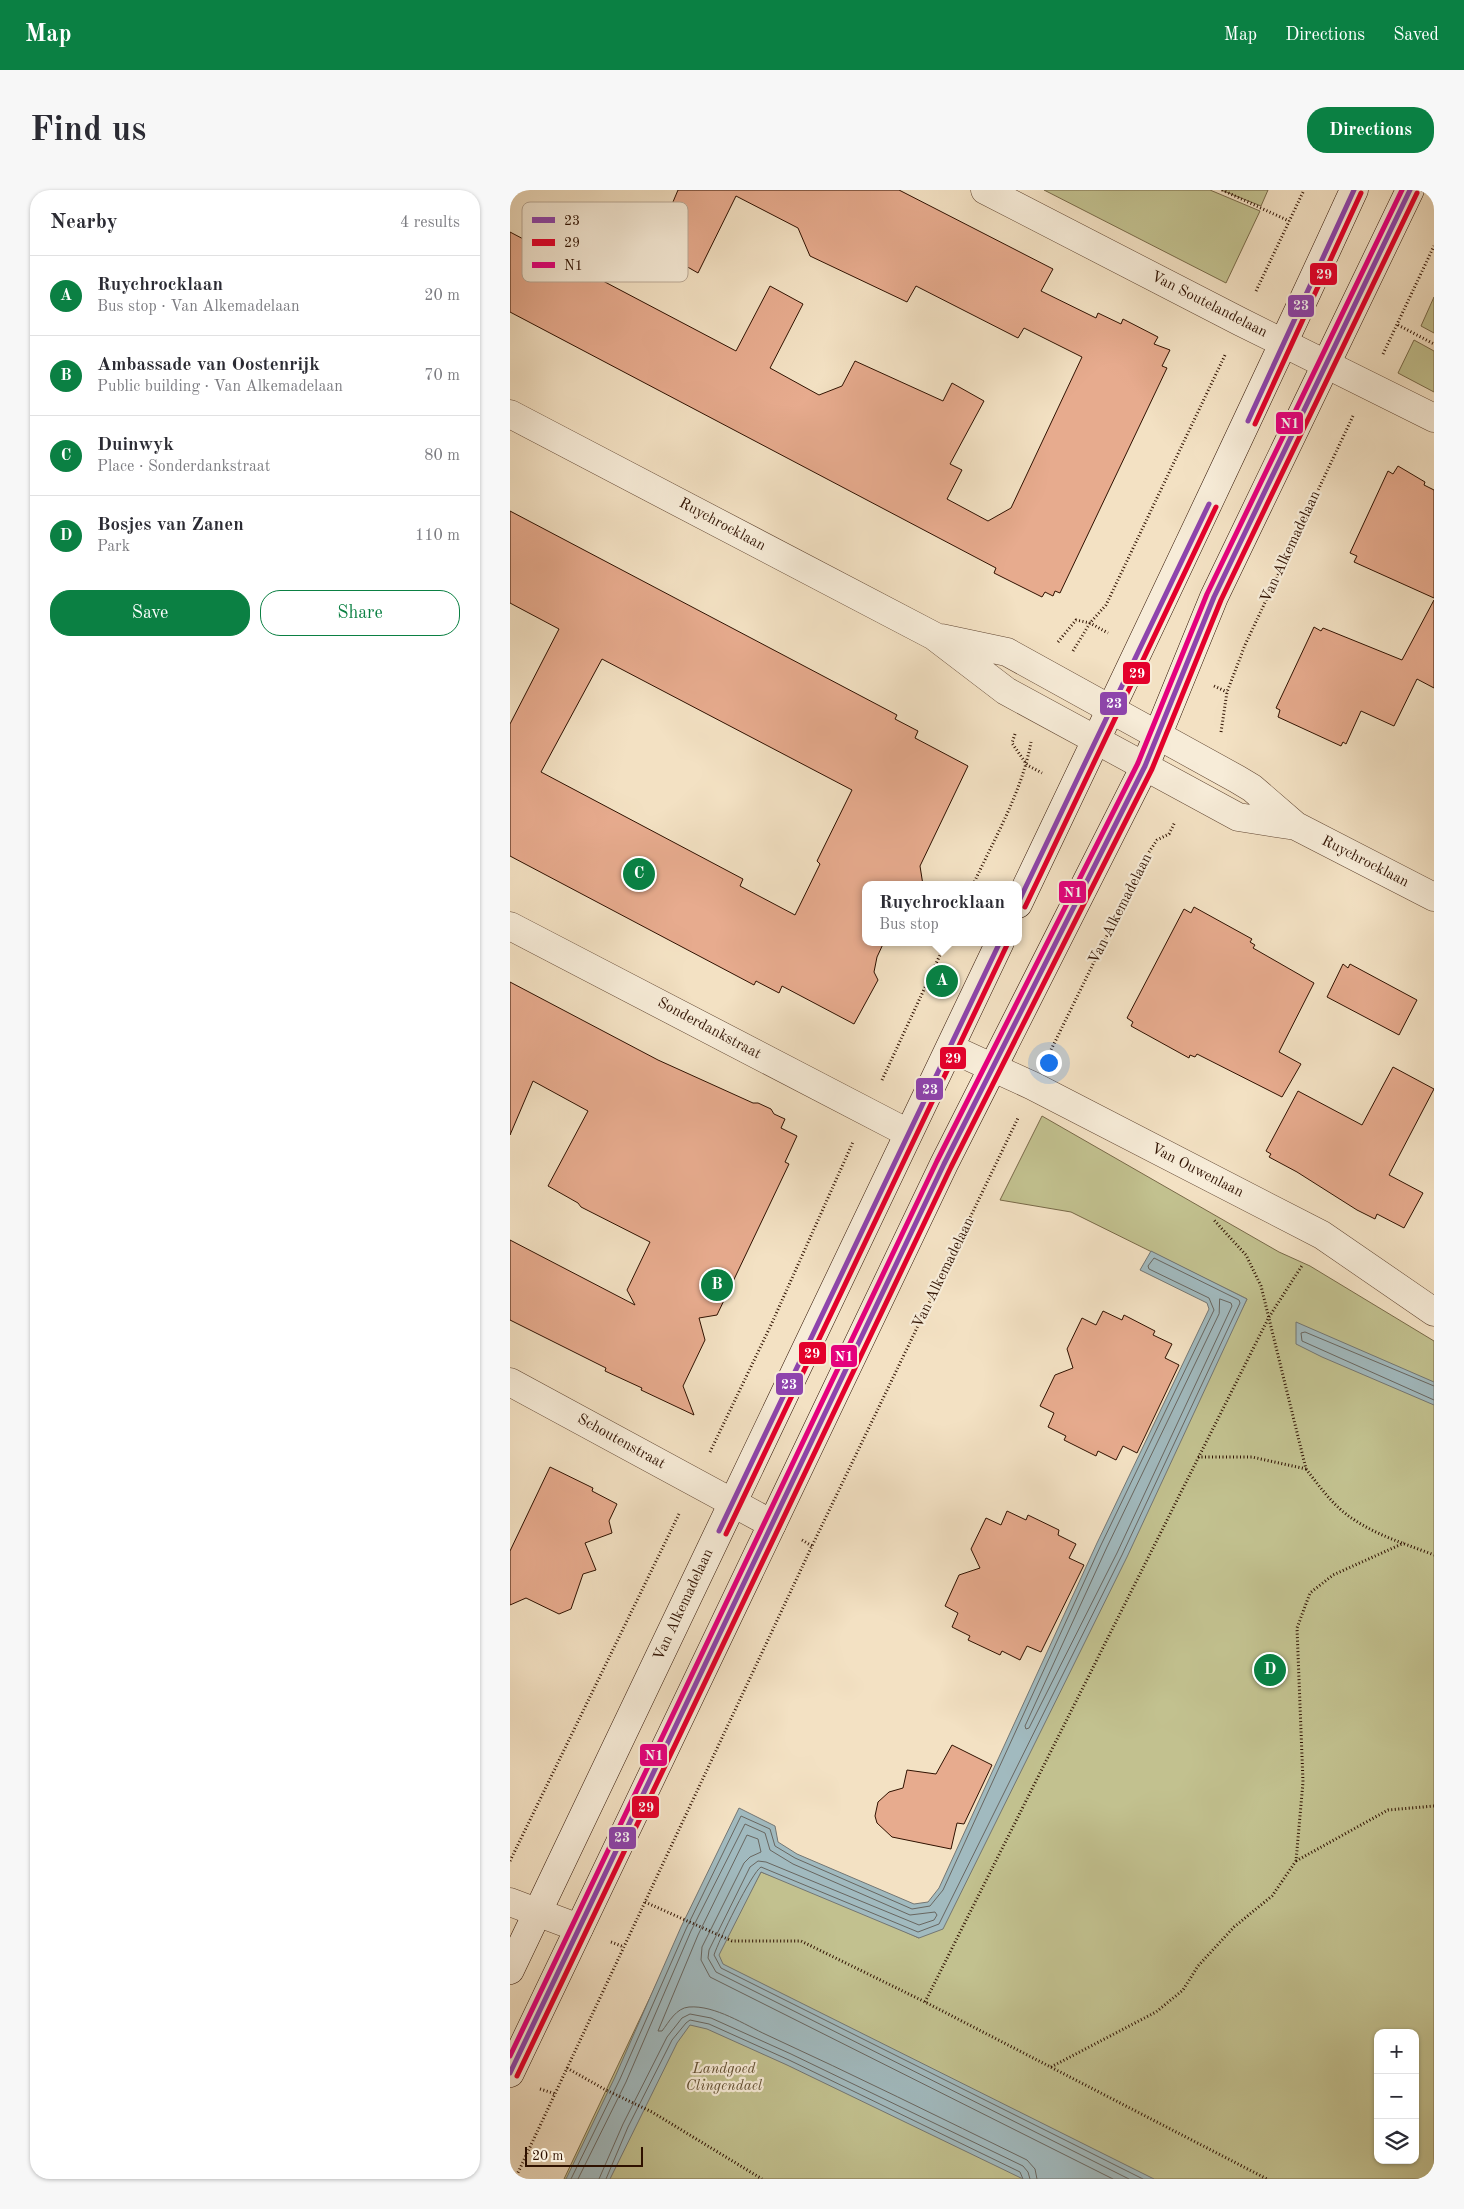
<!DOCTYPE html>
<meta charset="utf-8">
<style>
:root{--surface:#fff;--page:#f7f7f7;--text:#2b2b33;--muted:#7c7c81;--line:#e1e1e2;--accent:#0b8043}
body{margin:0;font-family:"Old Standard TT",serif;background:var(--page);color:var(--text)}
.controls{position:absolute;right:15px;bottom:15px;display:grid;overflow:hidden;border-radius:10px;box-shadow:0 1px 4px #0004}
.controls button{width:45px;height:45px;display:grid;place-items:center;padding:0;border:0;border-bottom:1px solid var(--line);background:var(--surface);color:var(--text);font:25px sans-serif}
.scale{position:absolute;left:15px;bottom:12px;width:118px;box-sizing:border-box;padding-left:5px;border:2px solid #2f1100;border-top:0;font-size:14px;line-height:18px;white-space:nowrap;color:#2f1100;-webkit-text-stroke:4px #f7ecd8;paint-order:stroke}
.you{position:absolute;left:538px;top:872px;width:18px;height:18px;margin:-12px;border:4px solid #fff;border-radius:50%;background:#1a73e8;box-shadow:0 0 0 8px #1a73e833}
.badge{display:grid;place-items:center;width:32px;height:32px;border-radius:50%;background:var(--accent);color:#fff;font-size:16px;font-weight:700}
.pin{position:absolute;translate:-50% -50%;border:2px solid #fff;box-shadow:0 1px 5px #0006}
.popup{position:absolute;left:352px;top:691px;width:160px;height:65px;box-sizing:border-box;display:grid;place-content:center;border-radius:10px;background:var(--surface);filter:drop-shadow(0 1px 4px #0005);font-size:16px;white-space:nowrap;color:var(--muted)}
.popup b{font-size:19px;color:var(--text)}
.popup::after{content:'';position:absolute;left:50%;top:100%;margin-left:-10px;border:10px solid transparent;border-top-color:var(--surface)}
.list{margin:0;padding:0;list-style:none}
h2{display:flex;justify-content:space-between;align-items:center;height:65px;margin:0;padding:0 20px;font-size:21px}
h2 small{font-size:16px;font-weight:400;color:var(--muted)}
.list li{display:grid;grid-template-columns:32px 1fr auto;gap:15px;align-items:center;box-sizing:border-box;height:80px;padding:0 20px;border-top:1px solid var(--line)}
.list b{display:block;font-size:19px;white-space:nowrap}
.list p{margin:0;font-size:16px;white-space:nowrap;color:var(--muted)}
.list em{font-size:16px;font-style:normal;color:var(--muted)}
.actions{display:flex;gap:10px;padding:15px 20px}
.actions a{flex:1;padding:11px 0;border:1px solid var(--accent);border-radius:20px;text-align:center;font-size:18px;color:var(--accent)}
.actions .main{background:var(--accent);color:#fff}
.icon{flex:none;width:28px;height:28px;fill:none;stroke:currentColor;stroke-width:2;stroke-linecap:round;stroke-linejoin:round}
.map{position:relative;flex:none;width:924px;height:1989px;overflow:hidden;border-radius:20px}
header{display:flex;align-items:center;gap:30px;box-sizing:border-box;height:70px;padding:0 25px;background:var(--accent);color:#fff}
header strong{font-size:24px}
nav{display:flex;gap:28px;margin-inline-start:auto;font-size:18px}
.intro{display:flex;align-items:center;justify-content:space-between;box-sizing:border-box;height:120px;padding:0 30px}
h1{margin:0;font-size:35px}
.button{padding:12px 22px;border-radius:20px;background:var(--accent);color:#fff;font-size:18px;font-weight:700}
main{display:flex;gap:30px;padding:0 30px}
aside{flex:1;background:var(--surface);border-radius:20px;box-shadow:0 1px 4px #0004}
.map>svg:first-child{display:block}
</style>
<header>
<strong>Map</strong>
<nav><a>Map</a><a>Directions</a><a>Saved</a></nav>
</header>
<div class="intro"><h1>Find us</h1><a class="button">Directions</a></div>
<main>
<aside>
<h2>Nearby<small>4 results</small></h2>
<ul class="list">
<li><span class="badge">A</span><div><b>Ruychrocklaan</b><p>Bus stop · Van Alkemadelaan</p></div><em>20 m</em></li>
<li><span class="badge">B</span><div><b>Ambassade van Oostenrijk</b><p>Public building · Van Alkemadelaan</p></div><em>70 m</em></li>
<li><span class="badge">C</span><div><b>Duinwyk</b><p>Place · Sonderdankstraat</p></div><em>80 m</em></li>
<li><span class="badge">D</span><div><b>Bosjes van Zanen</b><p>Park</p></div><em>110 m</em></li>
</ul>
<div class="actions"><a class="main">Save</a><a>Share</a></div>
</aside>
<div class="map">
<svg width="924" height="1989" viewBox="0 0 924 1989">
<rect width="100%" height="100%" fill="#f3e1c3"/>
<filter id="stains"><feTurbulence type="fractalNoise" baseFrequency=".004" numOctaves="4"/><feColorMatrix values="0 0 0 0 .2 0 0 0 0 .09 0 0 0 0 .02 0 0 0 .5 -.17"/></filter>
<radialGradient id="worn" r=".72"><stop offset=".6" stop-color="#630" stop-opacity="0"/><stop offset="1" stop-color="#630" stop-opacity=".3"/></radialGradient>
<!-- green -->
<path fill="#c2c18f" stroke="#786948" fill-rule="evenodd" d="M534,0H700L750,21L716,93Z
M711,0H758L751,16Z
M924,107V143L911,136Z
M904,150L924,161V202L888,183Z
M532,926L769,1062L800,1076L924,1151V1989H54L154,1778L236,1710L251,1682L318,1707L409,1748L737,1109L561,1022L490,1010ZM868,1843H905V1970H868Z"/>
<!-- water -->
<path fill="#a1babf" stroke="#737673" d="M641,1061L737,1109L617,1367L433,1739L409,1748L251,1682L209,1765L213,1774L644,1989H513L277,1875L197,1839L180,1835L167,1853L100,1989H56L105,1887L171,1737L229,1618L265,1636L268,1652L287,1664L404,1714L418,1712L429,1698L587,1353L699,1119L697,1113L630,1080Z
M786,1132L924,1192V1215L812,1167L786,1154Z"/>
<g fill="none" stroke-linecap="round" stroke-linejoin="round">
<!-- shore -->
<path stroke="#686660" stroke-width="1" d="M710,1109L721,1113L722,1116L607,1363L519,1538L516,1539L515,1536L597,1357L709,1124Z
M924,1196L795,1142L791,1143L792,1151L924,1210
M61,1989L110,1889L176,1739L231,1626L260,1639L265,1656L285,1668L402,1719L420,1716L433,1700L591,1355L704,1120L699,1108L639,1079L638,1076L644,1068L729,1110L730,1113L612,1365L429,1734L408,1742L251,1677C242,1682 208,1752 204,1765L211,1778L633,1989
M68,1989L116,1892L181,1741L235,1634L255,1643L260,1660L283,1674L400,1725L425,1722L427,1725L424,1730L409,1735L256,1672L248,1671L240,1677L199,1760L198,1768L206,1782L619,1989
M89,1989L113,1934L157,1847L172,1828L180,1824L201,1828L281,1864L513,1976L518,1982L520,1989
M96,1989L118,1937L162,1850L176,1833L180,1830L199,1834L279,1870L510,1982L513,1989
M527,1989L525,1979L517,1970C431,1928 344,1885 257,1845C235,1835 205,1815 179,1817C166,1818 159,1832 152,1841H148L188,1745L237,1645L248,1649L251,1662L240,1667L234,1673L192,1757L191,1770L200,1787L603,1989"/>
</g>
<!-- building -->
<path fill="#e7ab8e" stroke="#2f1100" fill-rule="evenodd" d="M168,0H389L543,79L531,101L586,128L588,123L611,134L613,129L648,147L644,154L660,160L652,176L657,178L550,403L545,401L543,406L535,402L532,407L484,383L486,378L0,122V42L226,161L260,96L293,114L260,178L309,205L332,196L345,171L433,211L442,193L474,211L440,274L452,280L437,309L478,331L501,318L572,167L514,138L508,148L406,96L397,112L300,66L288,38L226,6L188,83L155,64L165,45L152,38Z
M888,276L915,292L914,295L924,300V408L844,372L847,366L840,363L878,281L883,284Z
M0,321L387,525L385,529L408,541L405,548L458,576L410,676L413,695H356V752H374L367,767L364,782L368,790L344,834L272,796L269,803L246,791L244,795L0,666V534L49,439L0,413ZM92,469L342,600L307,671L310,674L285,725L230,696L233,689L31,582Z
M924,410V498L907,489L884,536L851,521L836,554L833,552L831,556L768,527L770,520L766,518L804,437L811,441L813,438L892,470Z
M684,717L742,749L740,752L745,755L743,758L804,793L769,862L791,874L772,907L687,864L685,867L680,865L679,868L621,836L623,832L617,828L674,719L681,723Z
M833,774L838,778L840,774L907,810L889,845L817,807Z
M0,792L148,870L243,913H248L261,919L264,924L275,929L271,938L287,946L275,972L279,974L207,1125L189,1128L195,1150L173,1196L184,1225L131,1200L132,1198L95,1181L96,1178L0,1130V1050L125,1115L117,1100L140,1052L71,1017L68,1013L38,996L78,921L23,891L0,945Z
M883,877L924,899L879,985L913,1003L894,1038L867,1024L865,1029L847,1020L787,982L759,967L761,964L756,961L788,901L852,935Z
M593,1121L612,1130L614,1125L645,1141L643,1145L662,1154L655,1168L669,1175L627,1263L613,1256L606,1270L588,1261L586,1266L554,1250L556,1246L538,1237L544,1223L530,1216L545,1185L563,1178L557,1159L572,1128L586,1135Z
M40,1277L83,1298L82,1301L107,1314L99,1331L102,1343L75,1353L86,1380L73,1384L61,1419L49,1424L16,1408L0,1415V1361Z
M497,1321L516,1330L518,1325L549,1340L548,1345L566,1354L559,1368L574,1375L531,1462L517,1456L510,1470L492,1461L490,1465L458,1450L460,1446L442,1437L448,1423L435,1416L449,1385L470,1378L461,1359L476,1328L491,1335Z
M442,1555L482,1575L454,1634L447,1633L441,1659L382,1647L367,1633L365,1626L368,1612L379,1602L393,1598L397,1580L426,1584Z"/>
<g fill="none" stroke-linecap="round" stroke-linejoin="round">
<defs>
<path id="street" d="M475,0L731,132L924,228
M0,224L424,446L496,501L728,627L786,636
M431,448L497,462L727,589L742,598L786,636L924,707
M0,736L398,943
M440,858L523,896L812,1045L924,1122
M0,1192L262,1334
M0,1712L69,1738"/>
<path id="secondary" d="M508,714C621,476 735,239 844,0
M0,1780L490,752
M0,1883L434,974L635,576L704,407L900,0"/>
</defs>
<!-- street casing -->
<use href="#street" stroke="#604531" stroke-width="29"/>
<!-- secondary casing -->
<use href="#secondary" stroke="#2f1100" stroke-width="29"/>
<!-- path -->
<path stroke="#2f1100" stroke-width="3" stroke-dasharray="1 2.5" stroke-linecap="butt" d="M712,0L779,31
M746,101L794,0
M888,135L924,154
M873,164L924,56
M548,452L566,430L580,433L598,443
M563,461L580,433L596,415L716,163
M704,496L717,502
M711,542L717,502L735,455L843,226
M505,544L502,553L517,575L532,583
M463,695C484,649 512,602 521,552
M538,866L635,668L647,650L659,644L665,632
M372,890L436,752
M200,1262L261,1135L343,952
M688,1267H742L796,1279L751,1096L736,1065L703,1029
M796,1279C810,1297 824,1317 843,1329C868,1346 896,1354 924,1365
M292,1350L302,1356
M0,1671L169,1324
M786,1671L878,1620L924,1616
M135,1712L222,1751H291L415,1812L757,1989
M101,1752L114,1757
M415,1812L759,1127L793,1074
M541,1877L646,1822L673,1800L688,1776L724,1737L762,1706L786,1671L793,1592L787,1438L800,1403L823,1385L894,1353
M57,1878L94,1899L142,1922L252,1989
M30,1899L46,1904
M5,1989L302,1356L508,928"/>
<!-- street -->
<use href="#street" stroke="#f7ecd8" stroke-width="28"/>
<!-- secondary -->
<use href="#secondary" stroke="#f7ecd8" stroke-width="28"/>
<defs>
<path id="bus-1" d="M738,231L844,0
M508,713L699,314
M209,1341L490,752
M0,1883L434,974L635,576L704,407L900,0"/>
<path id="bus-2" d="M745,234L851,3
M515,717L706,317
M216,1344L497,755
M7,1886L441,977L642,579L711,410L907,3"/>
<path id="bus-3" d="M0,1866L427,971L628,573L697,404L892,0"/>
</defs>
<!-- bus-1 casing -->
<use href="#bus-1" stroke="#f7ecd8" stroke-width="9"/>
<!-- bus-2 casing -->
<use href="#bus-2" stroke="#f7ecd8" stroke-width="9"/>
<!-- bus-3 casing -->
<use href="#bus-3" stroke="#f7ecd8" stroke-width="9"/>
<!-- bus-1 -->
<use href="#bus-1" stroke="#8e44ad" stroke-width="5"/>
<!-- bus-2 -->
<use href="#bus-2" stroke="#e4002b" stroke-width="5"/>
<!-- bus-3 -->
<use href="#bus-3" stroke="#e5007d" stroke-width="5"/>
</g>
<g text-anchor="middle" dominant-baseline="central" stroke-width="4.5" stroke-linejoin="round" paint-order="stroke">
<!-- street labels -->
<g font-size="15" fill="#2f1100" stroke="#f7ecd8">
<text transform="translate(699 115) rotate(27)">Van Soutelandelaan</text>
<text transform="translate(212 335) rotate(28)">Ruychrocklaan</text>
<text transform="translate(781 357) rotate(-65)">Van Alkemadelaan</text>
<text transform="translate(855 672) rotate(27)">Ruychrocklaan</text>
<text transform="translate(611 719) rotate(-63)">Van Alkemadelaan</text>
<text transform="translate(199 839) rotate(28)">Sonderdankstraat</text>
<text transform="translate(687 981) rotate(27)">Van Ouwenlaan</text>
<text transform="translate(434 1083) rotate(-64)">Van Alkemadelaan</text>
<text transform="translate(111 1252) rotate(29)">Schoutenstraat</text>
<text transform="translate(174 1415) rotate(-65)">Van Alkemadelaan</text>
</g>
<!-- park labels -->
<g font-size="15" font-style="italic" fill="#624f32" stroke="#f7ecd8">
<text x="214" y="1879">Landgoed<tspan x="214" dy="17">Clingendael</tspan></text>
</g>
</g>
<!-- legend -->
<rect x="12" y="12" width="166" height="80" rx="8" fill="#f7ecd8" stroke="#bbaa97" stroke-width="1"/>
<rect x="22" y="27" width="23" height="6" fill="#8e44ad"/>
<rect x="22" y="49" width="23" height="7" fill="#e4002b"/>
<rect x="22" y="72" width="23" height="6" fill="#e5007d"/>
<g font-size="14" fill="#2f1100">
<text x="54" y="35">23</text>
<text x="54" y="57">29</text>
<text x="54" y="80">N1</text>
</g>
<g stroke="#f7ecd8" stroke-width="2">
<rect x="799" y="72" width="29" height="24" rx="5" fill="#e4002b"/>
<rect x="777" y="104" width="28" height="24" rx="5" fill="#8e44ad"/>
<rect x="765" y="221" width="29" height="24" rx="5" fill="#e5007d"/>
<rect x="612" y="471" width="29" height="24" rx="5" fill="#e4002b"/>
<rect x="589" y="501" width="29" height="25" rx="5" fill="#8e44ad"/>
<rect x="548" y="690" width="29" height="24" rx="5" fill="#e5007d"/>
<rect x="429" y="856" width="28" height="24" rx="5" fill="#e4002b"/>
<rect x="405" y="887" width="29" height="24" rx="5" fill="#8e44ad"/>
<rect x="288" y="1151" width="29" height="24" rx="5" fill="#e4002b"/>
<rect x="320" y="1154" width="28" height="24" rx="5" fill="#e5007d"/>
<rect x="265" y="1182" width="29" height="24" rx="5" fill="#8e44ad"/>
<rect x="129" y="1553" width="29" height="24" rx="5" fill="#e5007d"/>
<rect x="121" y="1605" width="29" height="24" rx="5" fill="#e4002b"/>
<rect x="98" y="1636" width="29" height="24" rx="5" fill="#8e44ad"/>
</g>
<g font-size="14" text-anchor="middle" font-weight="bold" fill="#fff">
<text x="814" y="89">29</text>
<text x="791" y="120">23</text>
<text x="780" y="238">N1</text>
<text x="627" y="488">29</text>
<text x="604" y="518">23</text>
<text x="563" y="707">N1</text>
<text x="443" y="873">29</text>
<text x="420" y="904">23</text>
<text x="302" y="1168">29</text>
<text x="334" y="1171">N1</text>
<text x="279" y="1199">23</text>
<text x="144" y="1570">N1</text>
<text x="136" y="1622">29</text>
<text x="112" y="1652">23</text>
</g>
<rect width="100%" height="100%" filter="url(#stains)"/>
<rect width="100%" height="100%" fill="url(#worn)"/>
</svg>
<div class="controls">
<button>+</button>
<button>−</button>
<button><svg class="icon" aria-label="layers" viewBox="0 0 24 24"><path d="M12 4l9 5-9 5-9-5zM3 14l9 5 9-5"/></svg></button>
</div>
<div class="scale">20 m</div>
<div class="you"></div>
<div class="pin badge" style="left:432px;top:791px">A</div>
<div class="popup"><b>Ruychrocklaan</b>Bus stop</div>
<div class="pin badge" style="left:207px;top:1095px">B</div>
<div class="pin badge" style="left:129px;top:684px">C</div>
<div class="pin badge" style="left:760px;top:1480px">D</div>
</div>
</main>
